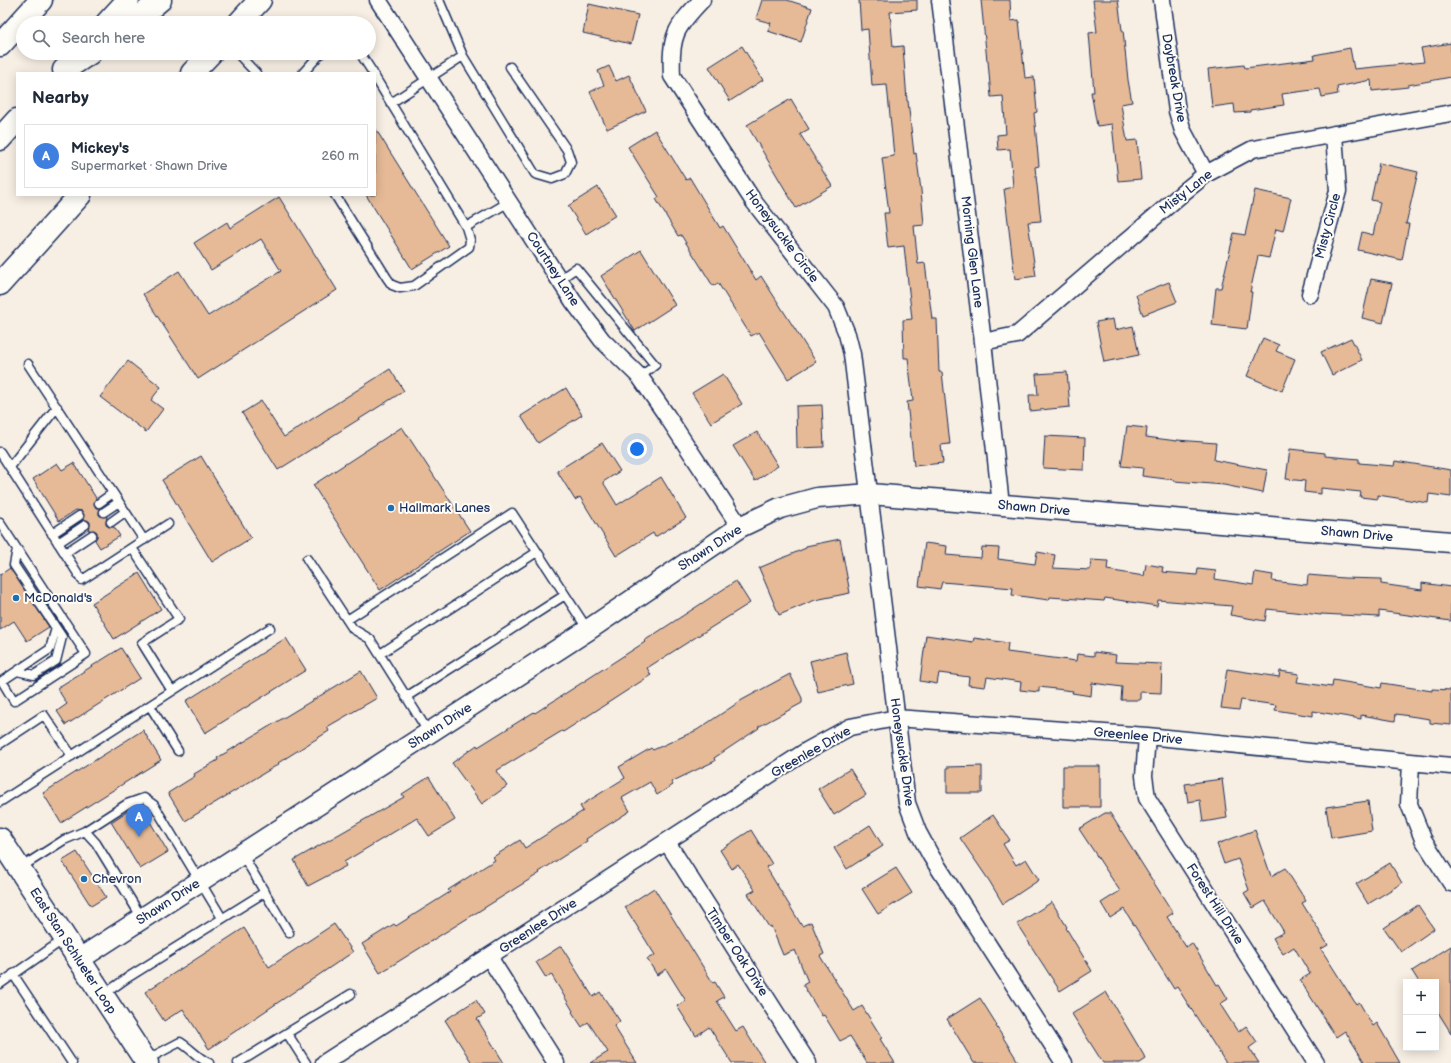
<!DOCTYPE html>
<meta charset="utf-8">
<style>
:root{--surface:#fff;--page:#f2f2f3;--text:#1f2937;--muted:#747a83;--line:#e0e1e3;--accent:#1f6fb2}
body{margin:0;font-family:"Balsamiq Sans",sans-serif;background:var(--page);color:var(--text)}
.controls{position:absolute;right:12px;bottom:12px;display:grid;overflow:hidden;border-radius:0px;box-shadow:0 2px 10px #0003}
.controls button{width:36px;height:36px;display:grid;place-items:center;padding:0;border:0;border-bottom:1px solid var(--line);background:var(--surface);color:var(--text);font:20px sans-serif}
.you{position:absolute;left:637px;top:449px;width:14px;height:14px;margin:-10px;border:3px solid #fff;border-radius:50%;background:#1a73e8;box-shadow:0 0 0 6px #1a73e833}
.badge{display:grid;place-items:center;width:26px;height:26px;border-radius:50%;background:var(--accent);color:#fff;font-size:13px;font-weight:700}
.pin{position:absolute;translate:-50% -33px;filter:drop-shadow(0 1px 2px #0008)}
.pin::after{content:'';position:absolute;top:21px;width:14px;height:12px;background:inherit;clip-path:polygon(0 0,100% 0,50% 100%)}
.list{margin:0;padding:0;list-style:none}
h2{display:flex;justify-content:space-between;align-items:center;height:52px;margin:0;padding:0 16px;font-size:17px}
h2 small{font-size:13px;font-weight:400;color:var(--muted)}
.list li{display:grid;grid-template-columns:26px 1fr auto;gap:12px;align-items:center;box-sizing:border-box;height:64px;margin:0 8px 8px;padding:0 8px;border:1px solid var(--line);border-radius:0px}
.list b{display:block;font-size:15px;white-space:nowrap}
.list p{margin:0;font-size:13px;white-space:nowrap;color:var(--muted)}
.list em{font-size:13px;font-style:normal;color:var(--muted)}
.icon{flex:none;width:22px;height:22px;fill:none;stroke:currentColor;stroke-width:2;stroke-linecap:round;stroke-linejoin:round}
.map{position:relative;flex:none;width:1451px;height:1063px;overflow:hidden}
.search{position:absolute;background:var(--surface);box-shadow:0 2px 10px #0003;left:16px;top:16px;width:360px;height:44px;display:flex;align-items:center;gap:10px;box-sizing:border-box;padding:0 14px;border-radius:22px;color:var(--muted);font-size:15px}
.panel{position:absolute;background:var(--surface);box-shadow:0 2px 10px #0003;left:16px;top:72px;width:360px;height:124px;border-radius:0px}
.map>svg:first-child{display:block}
</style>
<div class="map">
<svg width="1451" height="1063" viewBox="0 0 1451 1063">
<rect width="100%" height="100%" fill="#f8efe4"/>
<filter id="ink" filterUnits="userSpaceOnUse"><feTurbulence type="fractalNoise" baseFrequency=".025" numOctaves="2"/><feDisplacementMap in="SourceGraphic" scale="8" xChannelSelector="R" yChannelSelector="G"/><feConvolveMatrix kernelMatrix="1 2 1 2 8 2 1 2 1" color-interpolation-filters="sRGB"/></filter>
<g filter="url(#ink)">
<!-- building -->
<path fill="#e6ba96" stroke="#1b2f5e" d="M762,0H787L812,8L801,42L768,31L771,23L756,19Z
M859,0H917V10L890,12L893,47L903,46L907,101H908L914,154L916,153L921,190L924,225L914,226L918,264L925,263L932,319H937L939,372H942L950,444L941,445L943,463L914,466L907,402L913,401L908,358H904L903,320L912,319L904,246L888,248L884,213H889L882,158L894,156L887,85L872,86L868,29L861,30Z
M981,0H1010L1011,21L1019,20L1025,78L1034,77L1037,112L1034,113L1039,166L1035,167L1041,221L1028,222L1036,276L1015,279L1004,189L1013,187L1010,149L998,150L997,135L1006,134L1003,96L991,97L988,61H987Z
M1093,0H1118L1122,30H1123L1128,80L1132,102L1121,104L1127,141L1137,140L1141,179L1118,181L1112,124L1097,126L1091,92H1094L1089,33L1097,32Z
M589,4L638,15L631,44L583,33Z
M1451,43V77L1408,85V87L1372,91L1371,80L1337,87L1338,94L1322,97L1320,89L1282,94L1284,105L1250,110V112L1235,113L1234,104L1212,107L1208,69L1244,65L1245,68L1315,59L1314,55L1350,48L1354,69L1424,62L1421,48Z
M742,46L763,80L730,101L709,67Z
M609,66L616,81L629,75L646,111L607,129L590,92L604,85L598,71Z
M791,99L809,129L800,134L832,186L796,208L747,125Z
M375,128L449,246L412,269L366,195H375Z
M655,130L686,180L690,178L720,228L723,226L756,280L761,276L816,362L788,379L759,332L751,336L718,283L713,286L681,235L678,236L656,199L659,197L628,147Z
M1379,163L1418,172L1406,224H1409L1402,260L1358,250L1362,232L1373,235L1380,202L1371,200Z
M598,187L616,215L586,234L568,206Z
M1255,190L1291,198L1283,231L1276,229L1269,258L1258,256L1250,292H1252L1247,329L1212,325L1216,288H1221L1234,233L1245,235Z
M279,197L337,290L198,379L143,294L179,271L208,316L281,271L261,239L211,270L194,243L227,222L230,228Z
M641,250L675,305L635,331L601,276Z
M1371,279L1392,283L1383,323L1362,318Z
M1169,282L1177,302L1143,315L1136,295Z
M1113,319L1115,330L1133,326L1139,355L1104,362L1096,322Z
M1263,338L1279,345L1276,351L1295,359L1282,391L1247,376Z
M1351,338L1362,360L1332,375L1321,352Z
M128,361L161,387L151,400L163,409L146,432L100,397Z
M390,369L404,391L278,470L242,413L261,401L284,437Z
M1067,372L1070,407L1030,411L1029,395H1038L1036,374Z
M723,374L742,404L711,423L692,393Z
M566,388L582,415L538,443L521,416Z
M822,405L824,447L797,448L796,406Z
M1127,426L1147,428L1146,437L1177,441V440L1216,443L1214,460L1267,470L1263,493L1224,485L1174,481V480L1142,476L1143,468L1121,466Z
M402,427L470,531L380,590L313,485Z
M757,432L778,466L755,481L733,446Z
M1045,436L1085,438L1084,470L1043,468Z
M602,443L620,471L603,482L617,505L661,477L686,518L655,537L653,533L616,556L580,497L575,500L557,471Z
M1290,449L1325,453V456L1359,459V463L1394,466L1395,461L1451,470V497L1429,494L1428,503L1378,495V499L1360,497L1361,492L1321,488V494L1304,492L1305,481L1286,479Z
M201,456L251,538L212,562L162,480Z
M57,463L62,470L74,463L96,498L94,504L96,508H100L99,512V515L102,517L107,516L106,522V525L109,527H114L120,536L100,548L95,540L97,537V532L94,530L89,531L90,525V522L87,520H82L84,515L82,511L76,510L59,521L33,479Z
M840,539L850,593L815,600L779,615L759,568L806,548V546Z
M925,543L947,546L946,555L981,558L982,547L999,548L998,559L1035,564L1037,552L1055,555L1053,568L1090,570L1091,560L1108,561L1107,570L1144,576L1146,564L1163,567L1162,572L1197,575L1198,569L1216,571L1215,579L1253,585L1255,572L1273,575L1272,581L1307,585L1308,575L1344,578L1381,579V584L1422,590V583L1451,587V621L1379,611V617L1321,614V615L1267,609L1265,621L1230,615L1232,606L1158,600L1157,606L1105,598L1104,601L1050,597L1049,600L1012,595L1013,588L942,582L940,589L919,586Z
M10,568L49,627L27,641L14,621L0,630V575Z
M139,573L161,609L114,639L92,603Z
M736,581L750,603L647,668L651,675L563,732L562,731L496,771L507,786L482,804L452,763L477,745L478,747L534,712L535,713L645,642L644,641Z
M926,635L973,642L974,638L1008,643L1007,652L1076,661L1077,654L1094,656V652L1116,655L1115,662L1162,664L1161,693L1140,692V700H1121L1122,687L1092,683L1091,696L1072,693L1073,691L1039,687V692L1020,690L1021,682L987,677L985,687L968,685L969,677L939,673L937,684L920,681Z
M286,638L306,670L205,733L186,701Z
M121,648L140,678L66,725L57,711L67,704L57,688Z
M846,652L853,684L818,692L810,661Z
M1227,669L1279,677L1280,671L1299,674L1297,682L1332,687L1333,680L1381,688L1382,683L1432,691V689L1451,690V725L1430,723V719L1396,714L1395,721L1361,715V719L1313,711V716L1275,710L1276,705L1241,700L1239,710L1221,708Z
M361,671L377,698L327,727L329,731L278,763L279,764L185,821L168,793L195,776L194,774L218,760L217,758Z
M790,674L802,698V703L758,727L759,728L714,758L715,761L671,782L673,785L657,795L650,782L622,798L630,811L586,839L587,841L539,872L540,873L380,973L362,944L394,924L396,926L450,892L448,890L495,860L493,857L520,840L525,848L583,811L580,806L625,778L619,767L651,748L653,750L697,730L742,700Z
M143,730L161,760L61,823L43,793Z
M982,766V793H947V767Z
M1063,766H1100V807H1063Z
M850,769L866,795L834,815L818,789Z
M429,777L455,820L429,836L417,818L344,862L346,866L308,886L294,860L404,797L402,794Z
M1222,779L1227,818L1203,822L1200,800L1188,802L1185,784Z
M1368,801L1372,831L1331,838L1326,807Z
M140,805L168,852L140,869L111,822L134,807Z
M1105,813H1110L1173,913L1167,917L1186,947L1192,943L1217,985L1219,984L1228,999L1220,1004L1238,1032L1246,1026L1257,1042L1249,1048L1259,1063H1226L1177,987L1174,989L1124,909L1110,918L1101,903L1120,891L1079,829Z
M993,815L1010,840L1003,844L1016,865L1026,859L1039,880L1003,904L990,882L960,838Z
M870,825L883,846L847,869L834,848Z
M751,830L772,864L766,867L802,926L811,922L824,954L820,956L854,1011L862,1006L882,1038L880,1039L895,1063H867L850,1036L840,1041L824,1015L822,1016L803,985L808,982L795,950L783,955L771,926L769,927L748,894L755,890L738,864L732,869L720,850Z
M1255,830L1271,876L1285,868L1306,901L1302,903L1328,945L1321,949L1356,1004L1359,1002L1373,1026L1377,1023L1400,1063H1365L1345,1031L1336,1037L1300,980L1310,974L1294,947L1283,954L1273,938L1284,932L1265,901L1253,908L1244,893L1249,890L1238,859L1224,864L1217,844Z
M77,852L106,897L91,906L62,861Z
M1390,863L1402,883L1368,904L1356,884Z
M896,868L912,893L878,914L862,889Z
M654,888L713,983L715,982L724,997L717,1001L736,1031L743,1027L765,1063H732L709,1027L696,1036L677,1006L686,1001L666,969L657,975L647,959L655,955L625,907Z
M1052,902L1067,927L1066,928L1092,971L1060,991L1017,924Z
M1418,905L1434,929L1401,952L1384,928Z
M334,924L353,952L209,1049L183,1009L164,1021L145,992L244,928L269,967Z
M561,946L593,997L600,992L620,1021L614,1026L637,1063H590L608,1052L588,1022L582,1027L572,1012L573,1011L551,974L546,978L536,962Z
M1451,946V1033L1436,1009V982H1419L1412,971Z
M1106,992L1146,1059L1140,1063H1103L1072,1014Z
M980,998L997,1025L996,1026L1019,1063H974L947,1019Z
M476,1000L485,1014L477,1019L504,1063H472L445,1020Z"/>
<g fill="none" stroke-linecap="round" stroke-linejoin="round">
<defs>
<path id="service" d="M439,0L463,56L535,174L552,179L565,174L571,162L567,150L510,67
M237,53L256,73
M360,53L373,73
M303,73L321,53
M375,77L466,227L509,202
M391,103L463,56
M335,195L387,278L392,285L400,288L414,286L469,247L470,240L466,227
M559,280L576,268L655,365L640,377
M28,364L144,540
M0,452L82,580L168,524
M10,467L57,407
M99,503L113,493
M104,512L119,502
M111,522L125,512
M0,523L86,654L14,701L2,681L50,649L56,628L14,565L17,549
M52,534L79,516
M58,543L85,525
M132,548L179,619L142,643L172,691
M65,553L92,535
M307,559L353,629L370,639L429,733
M347,620L512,513L588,630
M380,654L537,552
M17,671L34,675L56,661L62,637L56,628
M406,697L565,595
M150,706L178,751
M0,744L44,715L72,756
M0,802L270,628
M85,831L127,804L144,798L154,805L222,918
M242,854L289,933
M20,868L64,840L85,831L96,843L142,918
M13,974L72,1063
M0,984L64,939
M103,995L127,978L265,892
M287,1033L306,1063
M146,1060L180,1042C190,1048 199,1059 209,1063
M238,1063L351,994"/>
<path id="minor" d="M378,0L573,301L602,340L640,377L667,416L740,527
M702,0C675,28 670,36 672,76L754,202L836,307L847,334L852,354L907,803L918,832L931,856L1064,1063
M940,0L983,342L1001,505
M1162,0L1177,111L1183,131L1206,174
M1310,294L1338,191L1334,134
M983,342L1017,335L1185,191L1206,174L1253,149L1451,113
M1147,736L1144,776L1147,798L1316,1063
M1411,762L1409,804L1423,839L1451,883
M667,842L808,1063
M489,957L556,1063
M324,1063L808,750L850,727L896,718L1147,736L1451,766"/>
<path id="tertiary" d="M78,960L588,630L740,527L780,508L817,498L870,494L1451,542"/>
<path id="secondary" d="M239,23L260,0
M192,73L211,53
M0,284L80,195
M0,839L147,1063"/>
<path id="motorway" d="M107,23L128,0
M133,23L160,0
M0,45L41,0
M64,70L90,53
M0,139L17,120"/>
</defs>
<!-- service casing -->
<use href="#service" stroke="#1b2f5e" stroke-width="11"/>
<!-- minor casing -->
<use href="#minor" stroke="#1b2f5e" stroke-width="19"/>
<!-- tertiary casing -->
<use href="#tertiary" stroke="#1b2f5e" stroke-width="23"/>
<!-- secondary casing -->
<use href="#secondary" stroke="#1b2f5e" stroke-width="25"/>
<!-- motorway casing -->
<use href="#motorway" stroke="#1b2f5e" stroke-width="25"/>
<!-- service -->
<use href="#service" stroke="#fdfcf7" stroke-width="8"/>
<!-- minor -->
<use href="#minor" stroke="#fdfcf7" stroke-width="16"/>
<!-- tertiary -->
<use href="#tertiary" stroke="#fdfcf7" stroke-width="20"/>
<!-- secondary -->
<use href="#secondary" stroke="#fdfcf7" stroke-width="22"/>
<!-- motorway -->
<use href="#motorway" stroke="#fdfcf7" stroke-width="22"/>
</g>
</g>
<!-- markers -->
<g fill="#1f6fb2" stroke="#fdfcf7" stroke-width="1.5">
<circle cx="391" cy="508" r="4"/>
<circle cx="16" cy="598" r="4"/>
<circle cx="84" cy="879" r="4"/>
</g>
<g text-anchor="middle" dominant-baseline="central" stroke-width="4" stroke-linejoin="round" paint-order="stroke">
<!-- street labels -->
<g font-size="13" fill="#1b2f5e" stroke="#fdfcf7">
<text transform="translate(1174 78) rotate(80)">Daybreak Drive</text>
<text transform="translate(1186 192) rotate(-38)">Misty Lane</text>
<text transform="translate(1328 226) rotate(-75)">Misty Circle</text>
<text transform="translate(782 236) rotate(53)">Honeysuckle Circle</text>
<text transform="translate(972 252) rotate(83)">Morning Glen Lane</text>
<text transform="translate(553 269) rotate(57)">Courtney Lane</text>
<text transform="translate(1034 508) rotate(5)">Shawn Drive</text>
<text transform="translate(1357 534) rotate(5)">Shawn Drive</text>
<text transform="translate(710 548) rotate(-33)">Shawn Drive</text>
<text transform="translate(440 726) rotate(-33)">Shawn Drive</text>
<text transform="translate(1138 736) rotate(5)">Greenlee Drive</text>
<text transform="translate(811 752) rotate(-30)">Greenlee Drive</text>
<text transform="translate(902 752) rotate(82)">Honeysuckle Drive</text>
<text transform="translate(168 902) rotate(-33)">Shawn Drive</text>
<text transform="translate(1215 904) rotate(57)">Forest Hill Drive</text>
<text transform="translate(538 926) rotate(-33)">Greenlee Drive</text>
<text transform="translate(73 951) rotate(57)">East Stan Schlueter Loop</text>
<text transform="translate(737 952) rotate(57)">Timber Oak Drive</text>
</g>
<!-- poi labels -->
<g font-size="13" fill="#1b2f5e" stroke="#fdfcf7" text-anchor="start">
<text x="399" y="508">Hallmark Lanes</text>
<text x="24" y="598">McDonald's</text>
<text x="92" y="879">Chevron</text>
</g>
</g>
</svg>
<div class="controls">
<button>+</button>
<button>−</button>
</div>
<div class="you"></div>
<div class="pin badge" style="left:139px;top:837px;background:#3f7fe0">A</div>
<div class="search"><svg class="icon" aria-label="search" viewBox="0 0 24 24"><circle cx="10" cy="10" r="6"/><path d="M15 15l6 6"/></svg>Search here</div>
<section class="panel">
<h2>Nearby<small></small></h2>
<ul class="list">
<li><span class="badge" style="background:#3f7fe0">A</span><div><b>Mickey's</b><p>Supermarket · Shawn Drive</p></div><em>260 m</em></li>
</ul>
</section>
</div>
